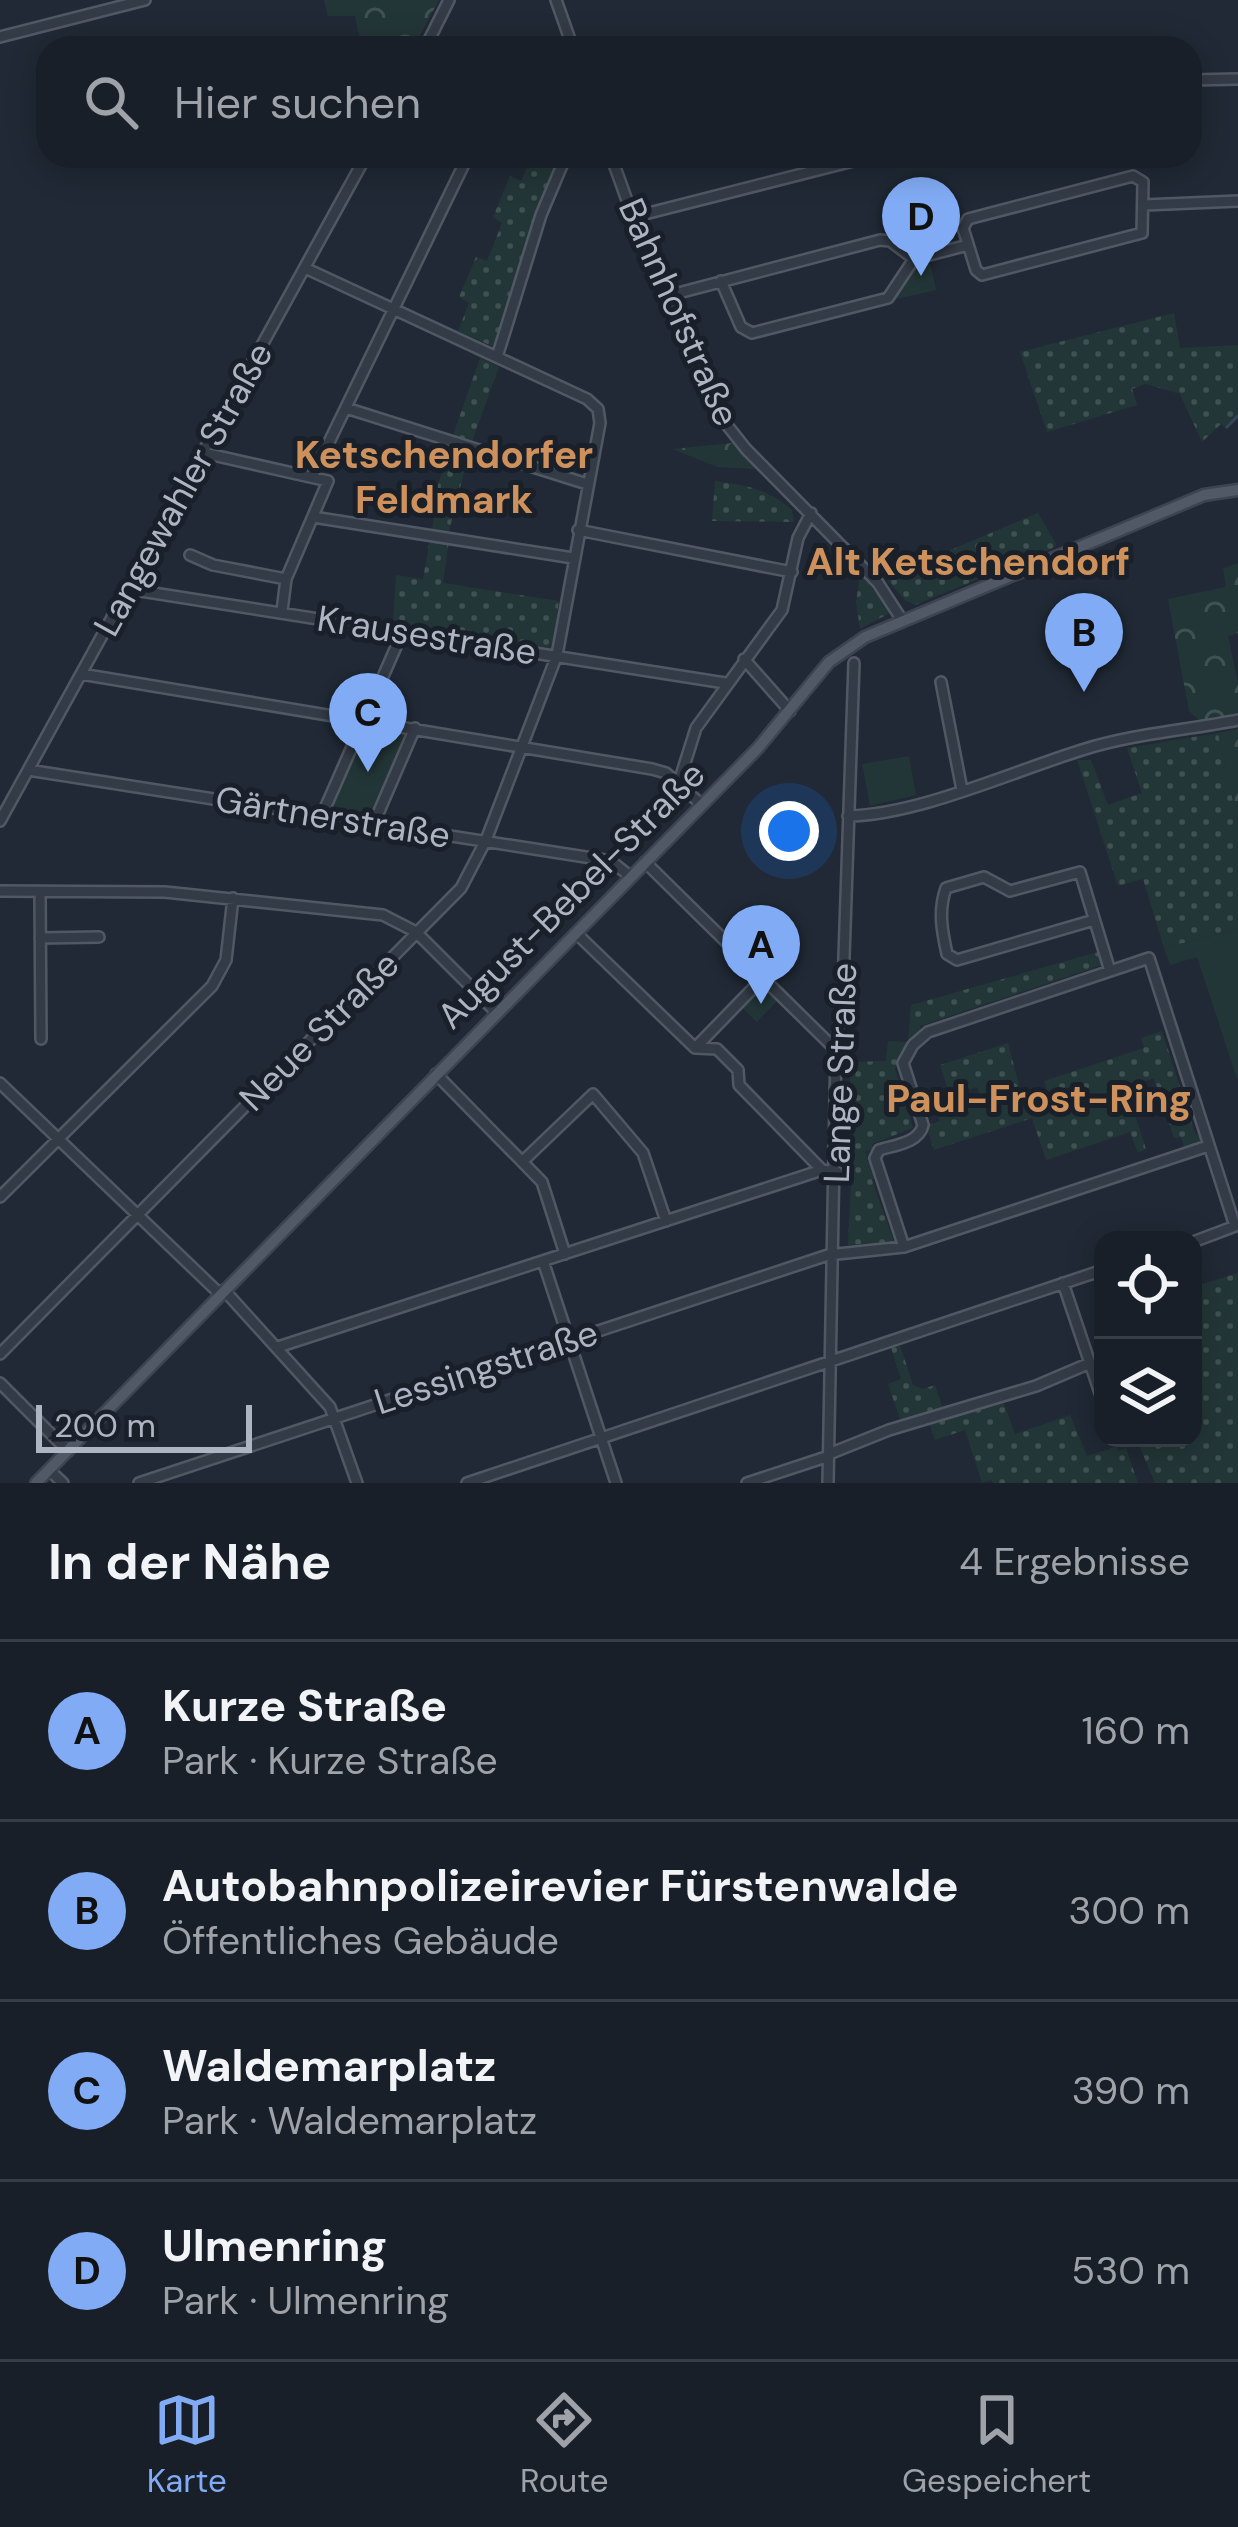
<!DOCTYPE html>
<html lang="de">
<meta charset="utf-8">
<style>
:root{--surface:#181f28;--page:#212730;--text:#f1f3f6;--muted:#9fa2a8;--line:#363d45;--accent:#81abf4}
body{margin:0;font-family:"DM Sans",sans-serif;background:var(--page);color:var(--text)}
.controls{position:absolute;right:36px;bottom:36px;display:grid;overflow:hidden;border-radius:24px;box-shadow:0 6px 30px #0003}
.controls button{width:108px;height:108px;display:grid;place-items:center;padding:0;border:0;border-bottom:3px solid var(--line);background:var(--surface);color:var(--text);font:60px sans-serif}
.scale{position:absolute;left:36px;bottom:30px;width:216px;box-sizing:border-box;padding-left:12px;border:6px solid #adb5c3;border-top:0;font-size:33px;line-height:42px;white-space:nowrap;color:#adb5c3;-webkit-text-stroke:9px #19202a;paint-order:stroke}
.you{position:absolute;left:789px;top:831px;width:42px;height:42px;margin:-30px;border:9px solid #fff;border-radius:50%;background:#1a73e8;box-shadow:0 0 0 18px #1a73e833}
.badge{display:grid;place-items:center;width:78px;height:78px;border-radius:50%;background:var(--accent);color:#111;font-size:39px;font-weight:700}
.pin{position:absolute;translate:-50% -99px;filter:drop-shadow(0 3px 6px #0008)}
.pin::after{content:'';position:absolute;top:63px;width:42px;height:36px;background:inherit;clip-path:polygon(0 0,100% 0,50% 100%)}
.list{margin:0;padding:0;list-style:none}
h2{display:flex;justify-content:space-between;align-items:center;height:156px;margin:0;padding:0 48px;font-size:51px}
h2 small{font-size:39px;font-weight:400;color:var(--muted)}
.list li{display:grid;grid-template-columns:78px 1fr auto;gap:36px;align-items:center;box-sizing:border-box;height:180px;padding:0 48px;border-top:3px solid var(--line)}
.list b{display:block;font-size:45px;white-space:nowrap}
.list p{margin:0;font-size:39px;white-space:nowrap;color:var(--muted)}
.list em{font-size:39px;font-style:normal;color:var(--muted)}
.icon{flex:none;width:66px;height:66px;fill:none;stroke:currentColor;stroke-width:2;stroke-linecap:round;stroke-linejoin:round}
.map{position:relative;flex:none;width:1238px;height:1483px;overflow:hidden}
.search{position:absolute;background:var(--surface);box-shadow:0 6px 30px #0003;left:36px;right:36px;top:36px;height:132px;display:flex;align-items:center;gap:30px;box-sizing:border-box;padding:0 42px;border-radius:36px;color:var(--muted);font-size:45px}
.sheet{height:876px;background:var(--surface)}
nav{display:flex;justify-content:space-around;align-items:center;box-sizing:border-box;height:168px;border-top:3px solid var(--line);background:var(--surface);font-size:33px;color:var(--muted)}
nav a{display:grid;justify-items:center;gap:6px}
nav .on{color:var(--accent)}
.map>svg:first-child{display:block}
</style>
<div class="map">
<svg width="1238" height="1483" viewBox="0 0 1238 1483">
<defs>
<pattern id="grass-dots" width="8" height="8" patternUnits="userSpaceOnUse" patternTransform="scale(3)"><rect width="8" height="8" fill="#233637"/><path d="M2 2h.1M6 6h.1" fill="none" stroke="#405152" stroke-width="1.8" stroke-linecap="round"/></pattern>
<pattern id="forest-crowns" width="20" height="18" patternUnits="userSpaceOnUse" patternTransform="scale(3)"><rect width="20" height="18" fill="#233637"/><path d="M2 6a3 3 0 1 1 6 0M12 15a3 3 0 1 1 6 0" fill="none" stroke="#405152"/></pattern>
</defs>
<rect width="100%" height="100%" fill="#202935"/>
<!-- grass -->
<path fill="url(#grass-dots)" d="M532,156H562L539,210L494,347L458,331L469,303L459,297L476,257L487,261L502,223L493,217L510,176L521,181Z
M1174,313L1180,348L1238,345V418L1226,429L1221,424L1202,442L1180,394L1146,384L1132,389L1137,405L1047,432L1020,352Z
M480,358L499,367L472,441L453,435Z
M450,447L469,453L448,535L432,530L438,485Z
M715,481C746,485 768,489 792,510L794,522L712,521Z
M1038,513L1056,544L1053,548L915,605L905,600L888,581L889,576Z
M430,538L449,541L443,583L559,601L552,649L393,624L396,575L423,579Z
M860,575L889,606L890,613L860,629L856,602Z
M1218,733L1238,823V929L1164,948L1143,879L1118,886L1077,760H1091L1108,805L1142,793L1127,748Z
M1098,952L1102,957V965L920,1026L921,1032L907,1046L895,1069L913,1128L872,1144L873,1149L866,1151L868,1162L873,1161L878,1177L872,1180L894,1242L848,1245L854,1121L848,1062L886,1061L888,1041L908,1042L911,1005Z
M1162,1031L1195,1133L1201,1138L1199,1144L1185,1149L1181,1137L1174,1138L1154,1078L1126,1088L1146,1149L1138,1153L1130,1132L1046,1160L1032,1118L934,1150L926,1126L940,1121L938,1114L982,1100L977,1087L950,1097L940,1065L1008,1043L1024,1104L1037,1112L1045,1109L1050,1101L1044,1081L1144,1048L1141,1038Z
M1238,1273V1483H1155L1136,1438H1193V1287Z
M899,1342L913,1385L923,1389L935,1385L942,1407L901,1422L888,1384L901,1379L890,1345Z
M997,1400L1003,1401L1015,1434L1070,1415L1087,1456L1116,1447L1118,1451L1126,1448L1138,1483H993L991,1480L982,1483L965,1430L935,1440L930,1425L936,1418Z"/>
<!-- forest -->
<path fill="url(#forest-crowns)" d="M324,0H439L413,48H386L360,40L355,16H328Z
M733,443L757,469L717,467L673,449Z
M1238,563V633L1228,636L1238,683V715L1200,721L1189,711L1168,599L1226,587L1223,569Z
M1238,729V823L1218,733Z"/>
<!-- park -->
<path fill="#233637" d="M929,258L936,290L892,300L918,262Z
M367,724L403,730L406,737L371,819L335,812L330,807Z
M909,756L916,795L870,806L862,764Z
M1238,929V1078L1237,1079L1197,957L1170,965L1164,948Z
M763,986L779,999L757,1022L742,1008Z"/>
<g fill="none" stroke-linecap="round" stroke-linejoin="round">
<!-- stream -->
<path stroke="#34445c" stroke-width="3" d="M1227,427L1238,416"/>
<defs>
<path id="minor" d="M556,0L573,48
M0,37L145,0
M425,48L449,0
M1190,80L1238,79
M611,156L633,217L723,420L746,449L878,583L902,620
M1133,176L1143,182L1142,233L982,275L976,270L963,228L968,219Z
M1144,205L1238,201
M916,211L928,255
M633,217L873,156
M721,281L741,327L752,333L888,298L914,259L968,245
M667,296L880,240L890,241L914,259
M497,357L541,215L566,156
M346,408L587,484
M204,453L328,481L286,579L282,611
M313,475L468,156
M313,517L573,558
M578,530L792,572
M190,555L213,565L286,579
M128,589L725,683
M744,659L790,711
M81,674L652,769L666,773L702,805
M941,682L962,790
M28,770L611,861L631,877
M679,782L696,728L782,610L798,538L811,513
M322,815L403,631
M848,816C918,815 1014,771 1082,750C1132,734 1187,730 1238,720
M0,821L366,156
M374,823L415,728
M645,862L836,1050
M0,891L165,892L383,915L416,932L497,1013
M40,892L41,1039
M1094,920L957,960L947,954C942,931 938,911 946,888L984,877L1010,891L1080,872L1110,971
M576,933L695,1048L717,1049L738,1070L739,1085L822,1170
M40,938L99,937
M695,1048L764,977
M436,1074L542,1182L565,1254
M0,1083L220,1294
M523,1161L593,1094L643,1153L666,1221
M0,1197L212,986L226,960L233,898
M1193,1242L1238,1225
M904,1247L875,1158L879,1150C895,1145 919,1143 923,1125L903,1063L913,1045L928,1032L1149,958L1235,1226
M543,1261L616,1483
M1063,1283L1103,1402
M224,1290L330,1407L357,1483
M278,1347L822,1170L837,1172
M0,1354L461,888L486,840L557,655L600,423L598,409L587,399L305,268
M0,1383L68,1451
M829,1454L889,1430L1036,1386L1090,1363
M49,1470L63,1483
M139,1483L828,1255L904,1247L1208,1146
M467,1483L1103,1270
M747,1483L829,1456
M828,1483L836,1050L843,986L854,663"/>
<path id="major" d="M36,1483L758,748L829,662L865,637L1204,495L1238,490"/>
</defs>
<!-- minor casing -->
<use href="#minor" stroke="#515864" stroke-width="14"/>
<!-- major casing -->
<use href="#major" stroke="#3d4450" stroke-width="15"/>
<!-- minor -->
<use href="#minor" stroke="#333b46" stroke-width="9"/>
<!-- major -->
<use href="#major" stroke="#515966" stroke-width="10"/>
</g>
<g text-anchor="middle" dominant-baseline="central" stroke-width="10" stroke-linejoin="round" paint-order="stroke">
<!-- street labels -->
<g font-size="36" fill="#adb5c3" stroke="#19202a">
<text transform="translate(679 312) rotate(66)">Bahnhofstraße</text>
<text transform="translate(183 489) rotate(-61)">Langewahler Straße</text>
<text transform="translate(427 635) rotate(9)">Krausestraße</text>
<text transform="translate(333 817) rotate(9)">Gärtnerstraße</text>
<text transform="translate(571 895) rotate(-45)">August-Bebel-Straße</text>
<text transform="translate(319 1031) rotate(-45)">Neue Straße</text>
<text transform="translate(840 1073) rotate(-88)">Lange Straße</text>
<text transform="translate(486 1367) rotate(-18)">Lessingstraße</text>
</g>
<!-- neighbourhood labels -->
<g font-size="39" font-weight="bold" fill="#cf915c" stroke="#19202a">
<text x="444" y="454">Ketschendorfer<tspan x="444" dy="45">Feldmark</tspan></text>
<text x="968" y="561">Alt Ketschendorf</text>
<text x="1039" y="1098">Paul-Frost-Ring</text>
</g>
</g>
</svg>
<div class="controls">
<button><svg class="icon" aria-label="locate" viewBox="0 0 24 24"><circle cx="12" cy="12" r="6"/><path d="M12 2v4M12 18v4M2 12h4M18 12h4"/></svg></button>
<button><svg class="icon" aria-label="layers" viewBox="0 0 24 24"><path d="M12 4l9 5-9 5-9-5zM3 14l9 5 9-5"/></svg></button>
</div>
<div class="scale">200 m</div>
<div class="you"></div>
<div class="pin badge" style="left:761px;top:1004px">A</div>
<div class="pin badge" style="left:1084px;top:692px">B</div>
<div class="pin badge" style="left:368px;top:772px">C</div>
<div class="pin badge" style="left:921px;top:276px">D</div>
<div class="search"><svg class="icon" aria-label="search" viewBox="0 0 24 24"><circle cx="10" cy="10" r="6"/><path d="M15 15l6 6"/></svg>Hier suchen</div>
</div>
<section class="sheet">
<h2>In der Nähe<small>4 Ergebnisse</small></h2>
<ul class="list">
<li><span class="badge">A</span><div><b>Kurze Straße</b><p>Park · Kurze Straße</p></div><em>160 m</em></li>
<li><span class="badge">B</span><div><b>Autobahnpolizeirevier Fürstenwalde</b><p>Öffentliches Gebäude</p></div><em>300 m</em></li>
<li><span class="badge">C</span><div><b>Waldemarplatz</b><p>Park · Waldemarplatz</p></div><em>390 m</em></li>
<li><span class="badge">D</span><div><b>Ulmenring</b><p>Park · Ulmenring</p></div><em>530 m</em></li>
</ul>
</section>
<nav>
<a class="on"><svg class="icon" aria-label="map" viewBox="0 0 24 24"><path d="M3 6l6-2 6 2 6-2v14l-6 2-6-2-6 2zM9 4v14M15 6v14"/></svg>Karte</a>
<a><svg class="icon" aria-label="directions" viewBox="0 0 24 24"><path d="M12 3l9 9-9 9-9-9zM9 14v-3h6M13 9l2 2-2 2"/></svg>Route</a>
<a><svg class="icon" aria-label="saved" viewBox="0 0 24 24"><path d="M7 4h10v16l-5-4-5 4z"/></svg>Gespeichert</a>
</nav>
